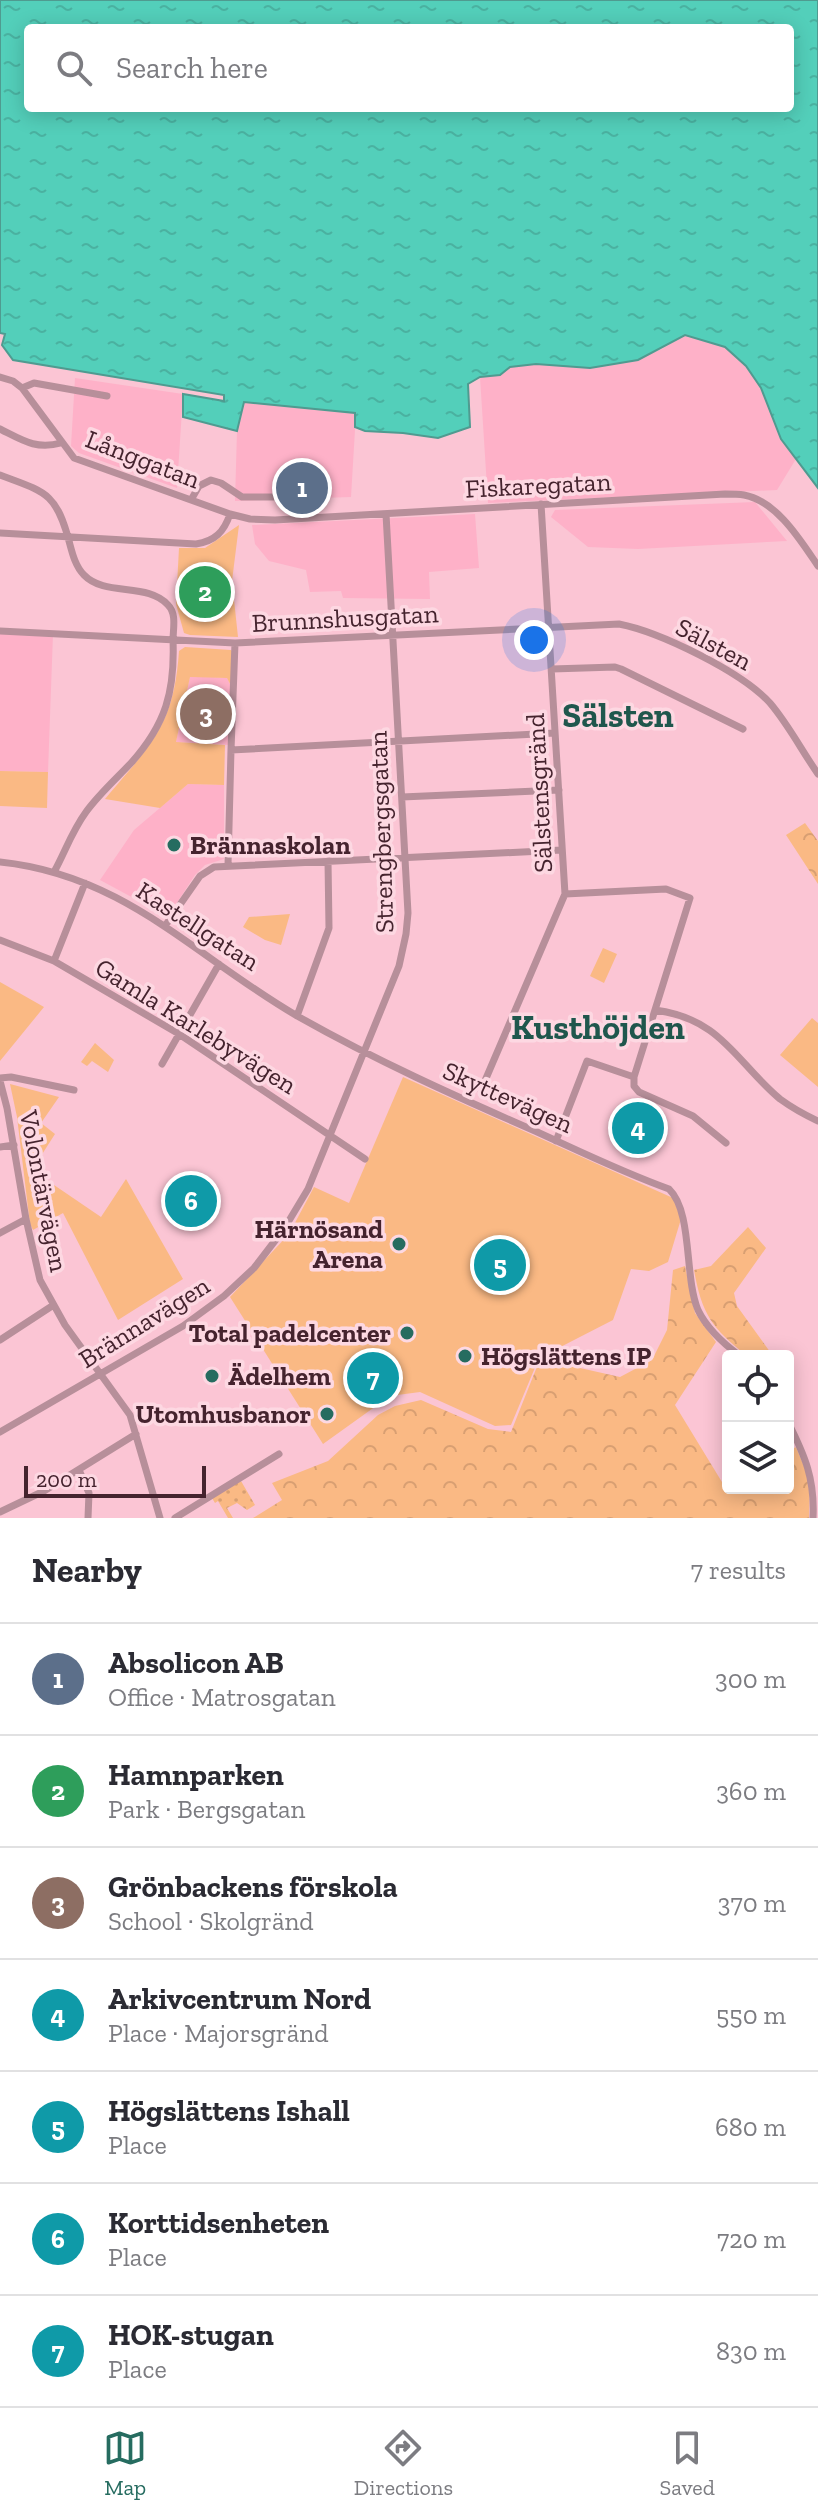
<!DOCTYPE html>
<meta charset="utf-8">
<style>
:root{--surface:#fff;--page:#f2f2f3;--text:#2b2b33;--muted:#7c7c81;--line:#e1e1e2;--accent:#266c60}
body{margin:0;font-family:"Zilla Slab",serif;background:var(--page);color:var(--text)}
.controls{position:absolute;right:24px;bottom:24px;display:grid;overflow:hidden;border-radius:8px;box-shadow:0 4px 20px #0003}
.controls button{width:72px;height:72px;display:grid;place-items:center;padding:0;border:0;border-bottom:2px solid var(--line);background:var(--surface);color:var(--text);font:40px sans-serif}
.scale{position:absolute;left:24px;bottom:20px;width:182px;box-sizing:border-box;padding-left:8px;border:4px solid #45232e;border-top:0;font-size:22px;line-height:28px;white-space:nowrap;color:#45232e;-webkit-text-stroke:6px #fdd8e2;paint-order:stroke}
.you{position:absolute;left:534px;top:640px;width:28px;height:28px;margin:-20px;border:6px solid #fff;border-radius:50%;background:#1a73e8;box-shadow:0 0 0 12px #1a73e833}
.badge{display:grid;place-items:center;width:52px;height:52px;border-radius:50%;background:var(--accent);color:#fff;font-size:26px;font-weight:700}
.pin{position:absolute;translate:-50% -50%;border:4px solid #fff;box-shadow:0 2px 8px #0006}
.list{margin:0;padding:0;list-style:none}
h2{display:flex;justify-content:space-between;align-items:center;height:104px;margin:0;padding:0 32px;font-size:34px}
h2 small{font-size:26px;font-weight:400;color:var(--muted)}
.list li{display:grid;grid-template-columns:52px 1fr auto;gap:24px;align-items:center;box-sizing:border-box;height:112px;padding:0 32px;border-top:2px solid var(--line)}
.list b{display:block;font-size:30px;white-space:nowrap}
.list p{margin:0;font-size:26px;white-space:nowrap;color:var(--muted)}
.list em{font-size:26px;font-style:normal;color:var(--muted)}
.icon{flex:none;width:44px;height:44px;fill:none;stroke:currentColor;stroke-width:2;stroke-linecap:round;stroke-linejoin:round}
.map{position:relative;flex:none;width:818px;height:1518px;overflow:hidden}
.search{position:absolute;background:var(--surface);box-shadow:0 4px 20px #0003;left:24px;right:24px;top:24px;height:88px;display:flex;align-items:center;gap:20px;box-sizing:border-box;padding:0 28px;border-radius:8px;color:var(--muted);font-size:30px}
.sheet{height:888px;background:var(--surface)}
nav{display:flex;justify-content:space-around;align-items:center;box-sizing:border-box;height:112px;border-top:2px solid var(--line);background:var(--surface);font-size:22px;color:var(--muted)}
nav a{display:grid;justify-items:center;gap:4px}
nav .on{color:var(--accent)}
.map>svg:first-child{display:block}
</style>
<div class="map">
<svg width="818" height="1518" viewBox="0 0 818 1518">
<defs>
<pattern id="grass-dots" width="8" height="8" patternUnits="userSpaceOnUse" patternTransform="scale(2)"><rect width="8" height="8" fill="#fab984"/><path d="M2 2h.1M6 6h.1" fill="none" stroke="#d89f72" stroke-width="1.8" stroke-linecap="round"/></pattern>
<pattern id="forest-crowns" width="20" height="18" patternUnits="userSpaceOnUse" patternTransform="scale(2)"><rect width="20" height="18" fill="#fab984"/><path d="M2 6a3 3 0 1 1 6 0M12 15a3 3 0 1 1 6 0" fill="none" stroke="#d89f72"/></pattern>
<pattern id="water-ripples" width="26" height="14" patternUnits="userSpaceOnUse" patternTransform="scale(2)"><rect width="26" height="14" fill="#53cfba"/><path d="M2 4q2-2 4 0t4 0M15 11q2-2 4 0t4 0" fill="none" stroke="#4ab1a0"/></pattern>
</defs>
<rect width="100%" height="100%" fill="#fbc5d4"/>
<!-- built -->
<path fill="#feb1c8" d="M685,335L725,347L746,366L761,388L781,439L796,459L777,490L488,503L480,377L499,375L509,367L536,364L590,368L633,361L662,349Z
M75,378L183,394L177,488L79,453L71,446Z
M244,402L356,413L351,497L235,501L237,431Z
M755,502L787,541L638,549L588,547L551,517L555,510Z
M475,514L479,568L429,572L430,599L343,598L341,591L310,592L306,570L269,561L255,544L252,525Z
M0,632L53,634L48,772L0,771Z
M190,676L227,678L231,686L229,745L176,742Z
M188,784L224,785V859L205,865L195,875L171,912L163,914L100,880L134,830Z"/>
<!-- grass -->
<path fill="url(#grass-dots)" d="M241,1481L255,1505L247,1510L237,1503L227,1508L233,1518H228L218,1501L215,1503L212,1498Z"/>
<!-- forest -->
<path fill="url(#forest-crowns)" d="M805,823L818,841V884L786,835Z
M748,1227L766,1248L734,1293L737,1306L773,1356H747C712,1328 702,1315 694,1270L711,1266Z
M685,1266L695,1313L716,1342L675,1405L725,1487L788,1488V1452L796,1447L810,1481L809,1518H253L282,1500L272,1483L328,1461L378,1415L395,1406L421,1400L488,1429L511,1432L540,1359L620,1377L652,1360L667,1330L673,1270Z"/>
<!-- park -->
<path fill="#fab984" d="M239,525L232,581L238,637L190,635L184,633L176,604L179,548H205Z
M185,647L231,650L233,652L231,686L227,678L190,677L176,742L225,745L224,785L188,784L160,808L105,799C151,744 174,726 179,651Z
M0,771L48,772L47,808L0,806Z
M290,914L281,945L265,940L243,927L249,917Z
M603,948L617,954L604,983L590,976Z
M0,982L44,1007L0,1061Z
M812,1018L818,1023V1087L780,1055Z
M95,1043L114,1060L108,1072L92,1061L87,1066L81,1062Z
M403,1077L673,1198L681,1219L668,1262L649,1271L631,1269L613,1320L539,1358L511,1425L495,1426L420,1392L390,1396L323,1444L230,1297L289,1234L314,1187L349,1203Z
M10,1084L59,1097L41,1123L55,1134L32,1170L101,1217L126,1179L183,1279L118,1320L63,1213L33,1230L30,1224L17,1117Z"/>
<!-- water -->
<path fill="url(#water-ripples)" stroke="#4f9b90" stroke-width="2" fill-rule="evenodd" d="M0,0H818V488L781,439L761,388L746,366L725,347L685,335L638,360L590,368L536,364L510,367L500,375L480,377L468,384L470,427L438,438L403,433L365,431L355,427V413L244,402L237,431L183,417V394L224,401V395L13,360L2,345L5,334L0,333ZM28,28H790V108H28Z"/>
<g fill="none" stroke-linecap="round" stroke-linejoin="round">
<!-- minor -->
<path stroke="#b78f9a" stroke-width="7" d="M0,377L13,381L22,388L74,458L230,514L250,519L275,520L725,494C731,494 738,494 744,495C777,501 801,541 818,566
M22,388L34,383L107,396
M0,429C22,440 36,450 61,443
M0,475C45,492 56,492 69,541C72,552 75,566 84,575C105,597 148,582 168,605C177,614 173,629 173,640C175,691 166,724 131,763C116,779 99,794 86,812C72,831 65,852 54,872
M191,500L199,486L211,480L221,483L242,497H284
M0,533L196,544C215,541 224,532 230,514
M0,631L235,643L619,624C660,632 742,672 770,703C788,724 802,751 818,774
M552,669L615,667L621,669L743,729
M231,750L235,643
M402,797L559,790
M0,862C126,875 196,958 299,1017C375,1060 455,1096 535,1131C579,1151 624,1173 669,1189C693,1212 684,1277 698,1310C707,1329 724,1344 740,1356
M228,865L231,750L555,733
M565,894L666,889L690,898L634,1077
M165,926L200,876L214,867L562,850
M0,940L54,961L179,1034L365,1159
M54,961L85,883
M655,1010C722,1019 735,1061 780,1099C791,1107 805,1115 818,1121
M297,1016L329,928L328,861
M162,1064L219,964
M0,1078L11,1077L74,1090
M0,1081L7,1108L26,1219L40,1280L65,1325L130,1415L160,1518
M481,1090L565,894L541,504
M556,1141L587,1061L634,1077V1086L639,1092L693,1116L726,1143
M0,1147L14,1145
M0,1233L26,1219
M0,1340L52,1306
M788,1422C805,1456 815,1479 813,1518
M0,1432L183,1326L224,1296L254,1268L284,1229L308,1189L399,966L406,934L408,913L386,514
M79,1470L89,1493L88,1518
M0,1512L44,1491L136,1434
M175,1518L279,1454"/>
</g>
<!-- markers -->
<g fill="#266c60" stroke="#fdd8e2" stroke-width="3">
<circle cx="174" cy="845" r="8"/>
<circle cx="399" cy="1244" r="8"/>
<circle cx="407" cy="1333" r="8"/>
<circle cx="465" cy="1356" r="8"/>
<circle cx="212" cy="1376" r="8"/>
<circle cx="327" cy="1414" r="8"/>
</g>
<g text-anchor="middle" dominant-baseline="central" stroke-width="7" stroke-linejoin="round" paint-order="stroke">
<!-- street labels -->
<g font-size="26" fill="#45232e" stroke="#fdd8e2">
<text transform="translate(143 459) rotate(21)">Långgatan</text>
<text transform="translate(538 485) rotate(-3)">Fiskaregatan</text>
<text transform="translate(345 618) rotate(-3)">Brunnshusgatan</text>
<text transform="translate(714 644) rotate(28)">Sälsten</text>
<text transform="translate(539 793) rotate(-93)">Sälstensgränd</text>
<text transform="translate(381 832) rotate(-92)">Strengbergsgatan</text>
<text transform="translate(198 926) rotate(33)">Kastellgatan</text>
<text transform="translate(196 1026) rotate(32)">Gamla Karlebyvägen</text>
<text transform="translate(508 1097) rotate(24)">Skyttevägen</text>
<text transform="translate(44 1191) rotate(79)">Volontärvägen</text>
<text transform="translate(144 1322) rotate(-32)">Brännavägen</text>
</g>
<!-- poi labels -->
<g font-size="26" font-weight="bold" fill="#45232e" stroke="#fdd8e2" text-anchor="start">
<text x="190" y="845">Brännaskolan</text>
<text x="383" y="1229" text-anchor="end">Härnösand<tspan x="383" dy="30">Arena</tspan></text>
<text x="391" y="1333" text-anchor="end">Total padelcenter</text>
<text x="481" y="1356">Högslättens IP</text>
<text x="228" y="1376">Ädelhem</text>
<text x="311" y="1414" text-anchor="end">Utomhusbanor</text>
</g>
<!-- district labels -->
<g font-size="34" font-weight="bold" fill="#1f574d" stroke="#fdd8e2">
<text x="618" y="715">Sälsten</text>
<text x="598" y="1027">Kusthöjden</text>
</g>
</g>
</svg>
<div class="controls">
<button><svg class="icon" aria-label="locate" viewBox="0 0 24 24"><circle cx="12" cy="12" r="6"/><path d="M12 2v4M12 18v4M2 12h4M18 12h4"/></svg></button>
<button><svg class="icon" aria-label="layers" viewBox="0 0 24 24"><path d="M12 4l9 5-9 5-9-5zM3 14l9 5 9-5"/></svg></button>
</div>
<div class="scale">200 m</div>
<div class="you"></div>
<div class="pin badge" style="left:302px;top:488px;background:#5c6f8a">1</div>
<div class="pin badge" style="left:205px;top:592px;background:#2e9e5b">2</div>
<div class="pin badge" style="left:206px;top:714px;background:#8d6e63">3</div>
<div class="pin badge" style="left:638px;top:1128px;background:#0f9aa8">4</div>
<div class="pin badge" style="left:500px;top:1265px;background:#0f9aa8">5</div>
<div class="pin badge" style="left:191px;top:1201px;background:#0f9aa8">6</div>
<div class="pin badge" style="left:373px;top:1378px;background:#0f9aa8">7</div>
<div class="search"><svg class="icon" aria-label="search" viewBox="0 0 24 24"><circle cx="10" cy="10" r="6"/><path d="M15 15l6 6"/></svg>Search here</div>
</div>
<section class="sheet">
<h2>Nearby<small>7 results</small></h2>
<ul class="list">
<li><span class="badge" style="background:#5c6f8a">1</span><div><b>Absolicon AB</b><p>Office · Matrosgatan</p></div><em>300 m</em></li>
<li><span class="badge" style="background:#2e9e5b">2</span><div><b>Hamnparken</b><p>Park · Bergsgatan</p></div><em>360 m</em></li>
<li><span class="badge" style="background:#8d6e63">3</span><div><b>Grönbackens förskola</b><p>School · Skolgränd</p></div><em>370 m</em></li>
<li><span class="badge" style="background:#0f9aa8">4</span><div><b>Arkivcentrum Nord</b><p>Place · Majorsgränd</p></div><em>550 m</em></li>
<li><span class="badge" style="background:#0f9aa8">5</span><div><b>Högslättens Ishall</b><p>Place</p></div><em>680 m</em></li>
<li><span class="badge" style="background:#0f9aa8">6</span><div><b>Korttidsenheten</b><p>Place</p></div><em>720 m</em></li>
<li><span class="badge" style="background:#0f9aa8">7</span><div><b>HOK-stugan</b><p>Place</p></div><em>830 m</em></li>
</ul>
</section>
<nav>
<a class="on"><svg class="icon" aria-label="map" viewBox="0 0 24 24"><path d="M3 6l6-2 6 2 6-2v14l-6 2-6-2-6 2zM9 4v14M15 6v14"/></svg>Map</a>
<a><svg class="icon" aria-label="directions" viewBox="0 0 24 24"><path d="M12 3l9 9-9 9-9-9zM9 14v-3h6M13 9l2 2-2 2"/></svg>Directions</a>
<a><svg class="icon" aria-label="saved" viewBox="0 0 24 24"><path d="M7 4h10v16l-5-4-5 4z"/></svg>Saved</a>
</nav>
